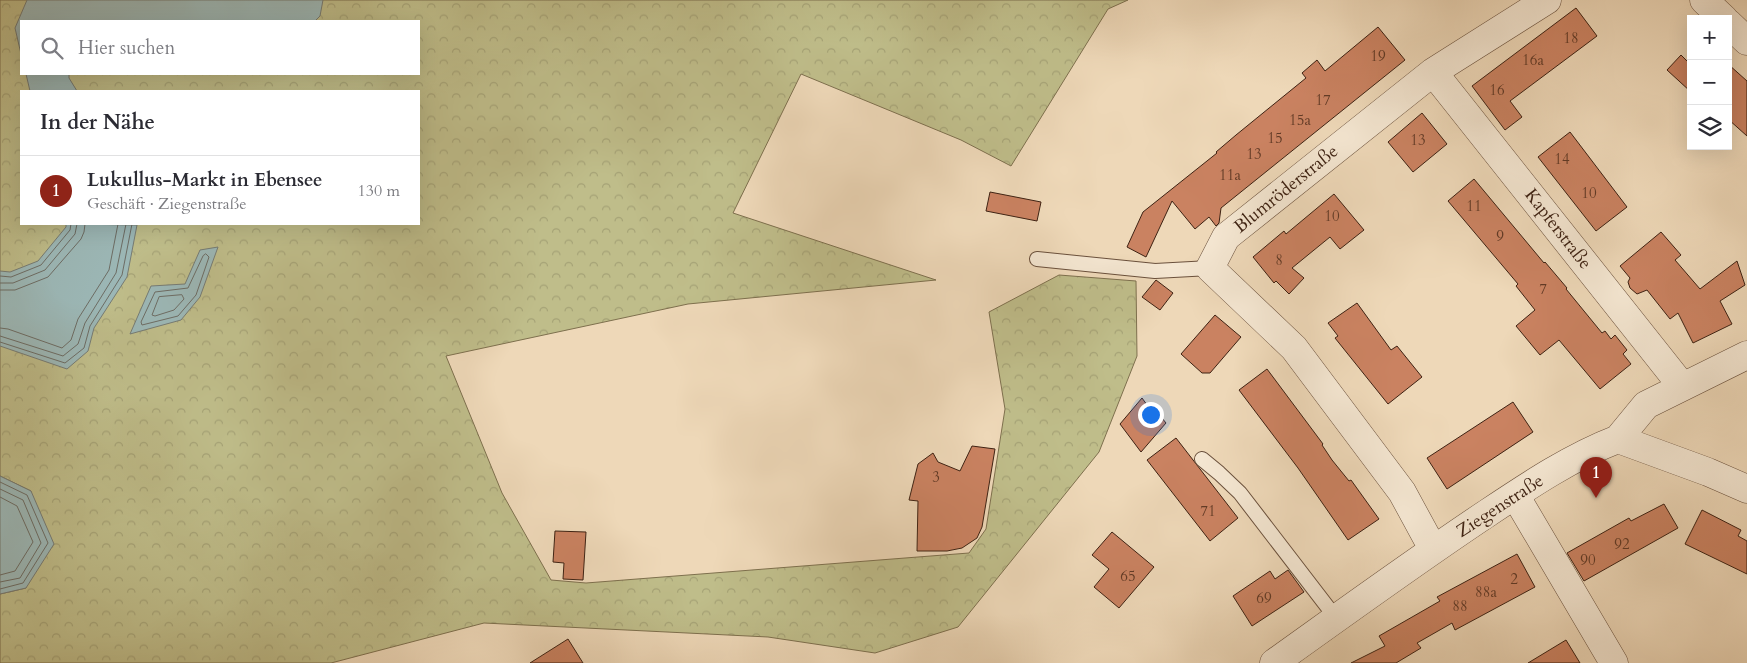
<!DOCTYPE html>
<html lang="de">
<meta charset="utf-8">
<style>
:root{--surface:#fff;--page:#f7f7f7;--text:#2b2b33;--muted:#7c7c81;--line:#e1e1e2;--accent:#8f2418}
body{margin:0;font-family:Cardo,serif;background:var(--page);color:var(--text)}
.controls{position:absolute;right:15px;top:15px;display:grid;overflow:hidden;border-radius:0px;box-shadow:0 5px 20px #0002}
.controls button{width:45px;height:45px;display:grid;place-items:center;padding:0;border:0;border-bottom:1px solid var(--line);background:var(--surface);color:var(--text);font:25px sans-serif}
.you{position:absolute;left:1150px;top:414px;width:18px;height:18px;margin:-12px;border:4px solid #fff;border-radius:50%;background:#1a73e8;box-shadow:0 0 0 8px #1a73e833}
.badge{display:grid;place-items:center;width:32px;height:32px;border-radius:50%;background:var(--accent);color:#fff;font-size:16px;font-weight:700}
.pin{position:absolute;translate:-50% -41px;filter:drop-shadow(0 1px 2px #0008)}
.pin::after{content:'';position:absolute;top:26px;width:18px;height:15px;background:inherit;clip-path:polygon(0 0,100% 0,50% 100%)}
.list{margin:0;padding:0;list-style:none}
h2{display:flex;justify-content:space-between;align-items:center;height:65px;margin:0;padding:0 20px;font-size:21px}
h2 small{font-size:16px;font-weight:400;color:var(--muted)}
.list li{display:grid;grid-template-columns:32px 1fr auto;gap:15px;align-items:center;box-sizing:border-box;height:70px;padding:0 20px;border-top:1px solid var(--line)}
.list b{display:block;font-size:19px;white-space:nowrap}
.list p{margin:0;font-size:16px;white-space:nowrap;color:var(--muted)}
.list em{font-size:16px;font-style:normal;color:var(--muted)}
.icon{flex:none;width:28px;height:28px;fill:none;stroke:currentColor;stroke-width:2;stroke-linecap:round;stroke-linejoin:round}
.map{position:relative;flex:none;width:1747px;height:663px;overflow:hidden}
.search{position:absolute;background:var(--surface);box-shadow:0 5px 20px #0002;left:20px;top:20px;width:400px;height:55px;display:flex;align-items:center;gap:12px;box-sizing:border-box;padding:0 18px;border-radius:0px;color:var(--muted);font-size:19px}
.panel{position:absolute;background:var(--surface);box-shadow:0 5px 20px #0002;left:20px;top:90px;width:400px;height:135px;border-radius:0px}
.map>svg:first-child{display:block}
</style>
<div class="map">
<svg width="1747" height="663" viewBox="0 0 1747 663">
<defs>
<pattern id="forest-crowns" width="20" height="18" patternUnits="userSpaceOnUse" patternTransform="scale(1.25)"><rect width="20" height="18" fill="#bfbd8a"/><path d="M2 6a3 3 0 1 1 6 0M12 15a3 3 0 1 1 6 0" fill="none" stroke="#a5a276"/></pattern>
</defs>
<rect width="100%" height="100%" fill="#eed8b8"/>
<filter id="stains"><feTurbulence type="fractalNoise" baseFrequency=".004" numOctaves="4"/><feColorMatrix values="0 0 0 0 .2 0 0 0 0 .09 0 0 0 0 .02 0 0 0 .5 -.17"/></filter>
<radialGradient id="worn" r=".72"><stop offset=".6" stop-color="#630" stop-opacity="0"/><stop offset="1" stop-color="#630" stop-opacity=".3"/></radialGradient>
<!-- forest -->
<path fill="url(#forest-crowns)" stroke="#7e704e" fill-rule="evenodd" d="M0,0H1128L1108,9L1011,166L961,140L801,74L733,213L936,280L688,304L446,356L502,493L551,580L586,583L969,553L986,529L1005,409L989,312L1059,275L1136,281L1137,356L1099,452L958,627L875,653L768,637L484,623L331,663H0V594L26,588L31,491L0,476ZM21,21H419V74H21ZM21,91H419V224H21Z"/>
<!-- water -->
<path fill="#9cb8b7" stroke="#767c75" d="M27,0H323L320,16L315,21H21V54L15,28Z
M26,74H69V78L77,91H30Z
M66,224L137,225L127,277L94,328L88,351L67,369L0,346V271L10,272L38,261L66,227Z
M218,247L200,297L181,320L130,334L151,286L185,284L200,250Z
M0,476L31,491L54,544L26,588L0,594Z"/>
<g fill="none" stroke-linecap="round" stroke-linejoin="round">
<!-- shore -->
<path stroke="#6d6d65" stroke-width="1" d="M206,254L209,257L196,295L178,316L142,325L141,322L155,292L188,288L203,256Z
M0,276L11,277L41,265L70,230L71,224
M0,283H13L45,270L75,234L77,224
M0,290H15L48,277L81,239L84,232L85,224
M182,295L184,299L174,310L155,316L152,315L159,297Z
M0,328L8,329L62,348L71,340L78,319L109,270L118,224
M0,336L63,356L78,344L85,323L116,273L126,224
M0,342L65,363L84,348L90,326L122,275L132,224
M0,482L27,495L48,543L23,583L0,589
M0,489L23,500L41,543L20,578L0,582
M0,497L17,506L33,542L15,571L0,575"/>
</g>
<!-- building -->
<path fill="#ca8261" stroke="#3e2213" d="M1576,8L1597,36L1510,101L1522,117L1505,130L1472,86Z
M1378,27L1405,60L1221,208L1219,223L1216,226L1209,217L1195,229L1172,201L1146,257L1127,247L1143,212L1217,153L1216,152L1236,135L1306,78L1302,73L1317,60L1325,71Z
M1681,55L1691,65V92L1667,70Z
M1728,64L1747,81V136L1728,119Z
M1422,113L1447,144L1413,172L1388,142Z
M1570,132L1627,207L1596,231L1538,157Z
M1474,179L1544,263L1545,262L1567,288L1566,289L1602,333L1605,331L1611,339L1615,335L1627,350L1623,354L1631,364L1600,389L1559,340L1540,355L1516,326L1535,310L1516,286L1518,284L1448,201Z
M990,192L1041,202L1037,221L986,211Z
M1334,194L1364,230L1340,249L1330,237L1292,268L1304,278L1289,294L1276,281L1274,283L1253,257L1284,231L1286,234Z
M1661,232L1681,255L1675,260L1700,289L1737,261L1745,285L1720,301L1732,324L1693,343L1678,313L1670,319L1647,290L1637,294L1630,288L1628,282L1630,278L1620,266Z
M1156,280L1173,293L1160,310L1142,297Z
M1357,303L1391,350L1397,346L1422,377L1388,404L1335,338L1338,336L1328,323Z
M1215,315L1241,337L1210,373H1202L1181,354Z
M1267,369L1323,444L1322,445L1332,460L1349,481L1351,480L1379,519L1348,540L1298,468L1239,390Z
M1142,398L1150,409L1153,407L1166,423L1141,452L1120,424Z
M1513,402L1533,432L1447,489L1427,458Z
M1176,438L1238,518L1210,541L1147,460Z
M972,446L995,449L982,527L977,538L962,548L947,551H917L918,501L909,500L918,464L933,453L938,462L960,471Z
M1664,504L1678,528L1584,581L1567,553L1629,518L1631,521Z
M1702,510L1741,530L1738,536L1747,541V574L1685,544Z
M555,531L586,532L583,580L563,579L564,563L553,562Z
M1112,532L1154,567L1119,608L1094,587L1109,569L1092,555Z
M1517,554L1535,587L1455,630L1452,623L1417,643L1421,648L1396,663H1351L1385,646L1379,636L1440,601L1437,597Z
M1288,570L1304,592L1252,626L1233,596L1270,571L1275,579Z
M568,639L583,663H530Z
M1566,640L1580,663H1528Z"/>
<g fill="none" stroke-linecap="round" stroke-linejoin="round">
<defs>
<path id="service" d="M1037,259L1155,271L1210,268
M1202,459L1219,473L1240,493L1336,618"/>
<path id="minor" d="M1704,0L1724,19
M1728,23L1747,41
M1433,72L1682,386
M1618,439L1646,405L1747,355
M1515,495L1614,663
M1433,549L1402,492L1294,348L1210,268L1226,237L1433,72L1547,0
M1274,663C1344,613 1414,562 1486,514C1528,486 1571,457 1618,439L1708,472L1747,489"/>
</defs>
<!-- service casing -->
<use href="#service" stroke="#6a503c" stroke-width="16"/>
<!-- minor casing -->
<use href="#minor" stroke="#6a503c" stroke-width="29"/>
<!-- service -->
<use href="#service" stroke="#f4e6d1" stroke-width="14"/>
<!-- minor -->
<use href="#minor" stroke="#f4e6d1" stroke-width="28"/>
</g>
<g text-anchor="middle" dominant-baseline="central" stroke-width="4" stroke-linejoin="round" paint-order="stroke">
<!-- number labels -->
<g font-size="15" fill="#613a26">
<text x="1571" y="38">18</text>
<text x="1378" y="56">19</text>
<text x="1533" y="60">16a</text>
<text x="1497" y="90">16</text>
<text x="1323" y="100">17</text>
<text x="1300" y="120">15a</text>
<text x="1275" y="138">15</text>
<text x="1418" y="140">13</text>
<text x="1254" y="154">13</text>
<text x="1562" y="159">14</text>
<text x="1230" y="175">11a</text>
<text x="1589" y="193">10</text>
<text x="1474" y="206">11</text>
<text x="1332" y="216">10</text>
<text x="1500" y="236">9</text>
<text x="1279" y="260">8</text>
<text x="1543" y="289">7</text>
<text x="936" y="477">3</text>
<text x="1208" y="511">71</text>
<text x="1622" y="544">92</text>
<text x="1588" y="560">90</text>
<text x="1128" y="576">65</text>
<text x="1514" y="579">2</text>
<text x="1486" y="592">88a</text>
<text x="1264" y="598">69</text>
<text x="1460" y="606">88</text>
</g>
<!-- street labels -->
<g font-size="18" fill="#3e2213" stroke="#f4e6d1">
<text transform="translate(1286 189) rotate(-39)">Blumröderstraße</text>
<text transform="translate(1558 229) rotate(52)">Kapferstraße</text>
<text transform="translate(1500 506) rotate(-33)">Ziegenstraße</text>
</g>
</g>
<rect width="100%" height="100%" filter="url(#stains)"/>
<rect width="100%" height="100%" fill="url(#worn)"/>
</svg>
<div class="controls">
<button>+</button>
<button>−</button>
<button><svg class="icon" aria-label="layers" viewBox="0 0 24 24"><path d="M12 4l9 5-9 5-9-5zM3 14l9 5 9-5"/></svg></button>
</div>
<div class="you"></div>
<div class="pin badge" style="left:1596px;top:498px">1</div>
<div class="search"><svg class="icon" aria-label="search" viewBox="0 0 24 24"><circle cx="10" cy="10" r="6"/><path d="M15 15l6 6"/></svg>Hier suchen</div>
<section class="panel">
<h2>In der Nähe<small></small></h2>
<ul class="list">
<li><span class="badge">1</span><div><b>Lukullus-Markt in Ebensee</b><p>Geschäft · Ziegenstraße</p></div><em>130 m</em></li>
</ul>
</section>
</div>
